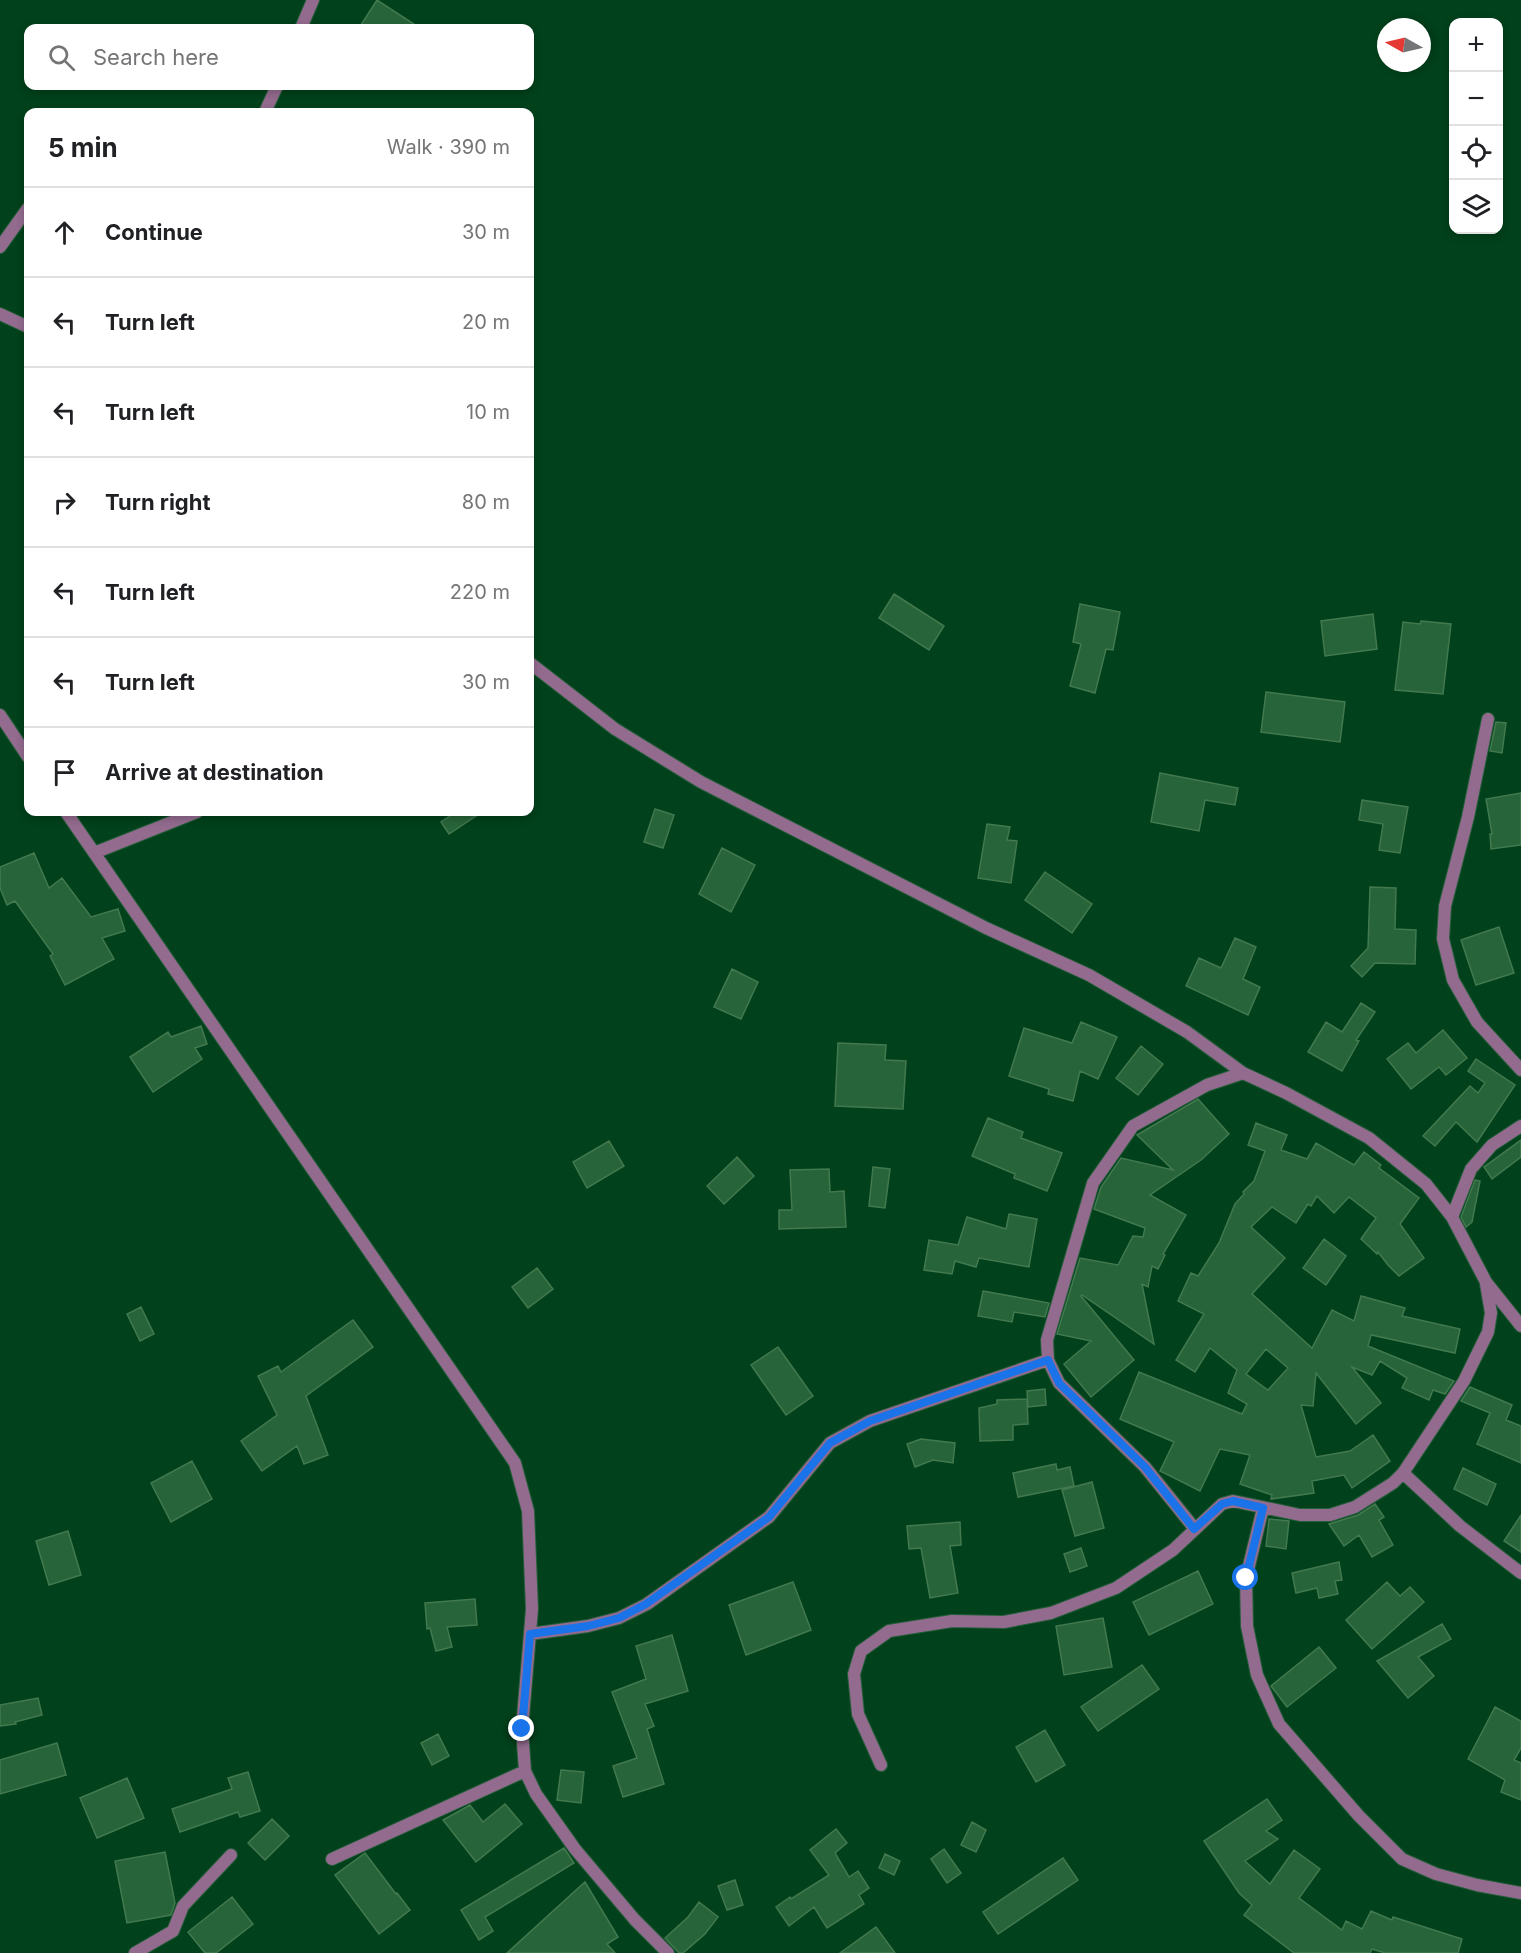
<!DOCTYPE html>
<meta charset="utf-8">
<style>
:root{--surface:#fff;--page:#f2f2f2;--text:#202124;--muted:#757577;--line:#e0e0e0}
body{margin:0;font-family:Inter,sans-serif;background:var(--page);color:var(--text)}
.controls{position:absolute;right:18px;top:18px;display:grid;overflow:hidden;border-radius:12px;box-shadow:0 3px 9px #0003}
.controls button{width:54px;height:54px;display:grid;place-items:center;padding:0;border:0;border-bottom:2px solid var(--line);background:var(--surface);color:var(--text);font:30px sans-serif}
.compass{position:absolute;left:1377px;top:18px;width:54px;height:54px;border-radius:50%;background:var(--surface);box-shadow:0 3px 9px #0003;rotate:278deg}
.stop{position:absolute;width:18px;height:18px;margin:-14px;border:4px solid #1a73e8;border-radius:50%;background:#fff}
.stop.end{background:#1a73e8;border-color:#fff;box-shadow:0 2px 6px #0008}
.list{margin:0;padding:0;list-style:none}
h2{display:flex;justify-content:space-between;align-items:center;height:78px;margin:0;padding:0 24px;font-size:26px}
h2 small{font-size:20px;font-weight:400;color:var(--muted)}
.list li{display:grid;grid-template-columns:39px 1fr auto;gap:18px;align-items:center;box-sizing:border-box;height:90px;padding:0 24px;border-top:2px solid var(--line)}
.list b{display:block;font-size:22px;white-space:nowrap}
.list em{font-size:20px;font-style:normal;color:var(--muted)}
.icon{flex:none;width:33px;height:33px;fill:none;stroke:currentColor;stroke-width:2;stroke-linecap:round;stroke-linejoin:round}
.map{position:relative;flex:none;width:1521px;height:1953px;overflow:hidden}
.search{position:absolute;background:var(--surface);box-shadow:0 3px 9px #0003;left:24px;top:24px;width:510px;height:66px;display:flex;align-items:center;gap:15px;box-sizing:border-box;padding:0 21px;border-radius:12px;color:var(--muted);font-size:22px}
.panel{position:absolute;background:var(--surface);box-shadow:0 3px 9px #0003;left:24px;top:108px;width:510px;height:708px;border-radius:12px}
.map>svg:first-child{display:block}
</style>
<div class="map">
<svg width="1521" height="1953" viewBox="0 0 1521 1953">
<rect width="100%" height="100%" fill="#01411b"/>
<!-- building -->
<path fill="#286439" stroke="#42794f" stroke-width="1.5" fill-rule="evenodd" d="M377,0L420,28H359Z
M894,594L944,626L929,650L879,618Z
M1080,604L1120,612L1113,650L1106,649L1095,693L1070,686L1081,644L1073,642Z
M1373,614L1377,649L1325,656L1321,621Z
M1421,621L1451,624L1443,694L1395,690L1403,622L1420,624Z
M1266,692L1345,702L1340,742L1261,732Z
M1496,722L1506,723L1502,753L1490,751Z
M1160,773L1238,788L1235,805L1205,800L1199,831L1151,822Z
M1521,793V845L1491,849L1490,834H1492L1486,799Z
M1362,800L1408,807L1400,853L1379,850L1383,824L1359,820Z
M655,809L674,815L663,848L644,842Z
M456,812H482L449,834L441,822Z
M987,824L1010,827L1007,840L1017,841L1011,883L978,878Z
M722,848L755,865L731,912L699,894Z
M34,853L49,888L62,878L91,917L118,909L125,931L102,938L114,959L65,985L50,956L53,954L15,901L7,905L0,888V867Z
M1045,872L1092,904L1072,933L1025,900Z
M1370,887L1396,888L1395,929L1416,930L1415,964L1375,963L1362,977L1351,966L1368,948Z
M1499,927L1514,973L1476,985L1461,940Z
M1235,938L1256,947L1243,979L1260,987L1248,1015L1186,986L1199,958L1221,968Z
M732,969L758,982L741,1019L714,1007Z
M1361,1003L1375,1012L1356,1040L1359,1041L1342,1071L1308,1052L1326,1022L1342,1032Z
M1081,1022L1117,1037L1098,1079L1080,1071L1073,1101L1048,1094L1049,1089L1009,1076L1024,1028L1072,1043Z
M201,1026L207,1044L195,1048L202,1059L153,1092L130,1057L168,1032L171,1037Z
M1443,1030L1467,1058L1446,1075L1439,1067L1411,1089L1387,1059L1408,1043L1416,1053Z
M838,1043L886,1045L885,1060L906,1061L903,1109L835,1106Z
M1141,1046L1163,1064L1138,1095L1116,1078Z
M1476,1059L1515,1085L1477,1142L1456,1122L1435,1146L1423,1136L1470,1086L1478,1093L1485,1083L1468,1071Z
M1198,1099L1229,1134L1201,1160L1150,1195L1186,1215L1163,1254L1165,1255L1158,1269L1152,1266L1148,1287L1142,1284L1154,1344L1082,1295L1081,1296L1134,1360L1091,1397L1064,1364L1091,1341L1057,1334L1080,1258L1118,1265L1133,1236L1143,1237L1145,1228L1094,1209L1101,1187L1121,1158L1173,1170L1137,1135Z
M988,1118L1023,1132L1021,1138L1062,1153L1047,1191L1014,1178L1015,1174L972,1156Z
M1256,1123L1287,1135L1281,1150L1307,1159L1316,1143L1354,1165L1364,1152L1381,1165L1379,1168L1419,1198L1400,1224L1424,1258L1399,1276L1388,1265L1378,1252L1377,1254L1361,1239L1376,1218L1349,1197L1334,1213L1317,1196L1311,1206L1308,1204L1296,1223L1272,1207L1251,1227L1285,1258L1252,1294L1312,1348L1332,1310L1354,1321L1361,1296L1405,1308L1402,1316L1460,1329L1455,1353L1371,1335L1368,1346L1454,1381L1445,1394L1433,1390L1429,1400L1402,1388L1407,1378L1380,1361L1372,1375L1352,1367L1381,1403L1356,1424L1316,1373L1313,1406L1301,1405L1316,1457L1350,1451L1373,1435L1390,1461L1352,1488L1344,1475L1312,1481L1314,1493L1271,1499L1272,1495L1240,1484L1250,1455L1220,1449L1200,1491L1160,1471L1174,1442L1120,1419L1139,1372L1242,1414L1247,1404L1228,1393L1237,1370L1210,1348L1195,1372L1176,1360L1204,1314L1178,1301L1191,1273L1198,1276L1219,1243L1235,1204L1244,1194L1243,1192L1254,1181L1265,1151L1248,1145ZM1266,1349L1288,1368L1268,1390L1246,1374Z
M1521,1140V1157L1492,1179L1484,1167Z
M609,1141L624,1166L587,1188L573,1162Z
M737,1157L754,1176L724,1204L707,1186Z
M873,1167L890,1169L885,1208L869,1206Z
M829,1169L830,1192L844,1191L846,1227L779,1229V1210H792L790,1170Z
M1475,1180L1480,1181L1472,1222L1466,1227L1461,1217Z
M1009,1214L1037,1219L1029,1267L979,1258L976,1267L955,1261L952,1274L924,1270L929,1240L958,1245L967,1217L1006,1229Z
M1324,1239L1346,1256L1326,1285L1303,1268Z
M537,1268L553,1289L528,1308L512,1287Z
M983,1291L1049,1303L1045,1317L1014,1312L1012,1322L978,1316Z
M141,1307L154,1334L140,1341L127,1314Z
M353,1320L373,1347L306,1396L328,1455L304,1464L297,1446L262,1471L241,1441L277,1415L258,1376L278,1366L281,1372Z
M778,1347L813,1396L786,1415L751,1365Z
M1470,1387L1512,1405L1506,1420L1521,1426V1463L1477,1444L1490,1413L1461,1401Z
M1045,1389L1046,1405L1028,1407L1027,1391Z
M1027,1399L1028,1424L1013,1425V1440L980,1441L979,1408L997,1404V1400Z
M921,1439L955,1443L953,1463L933,1460L915,1467L907,1444Z
M192,1461L212,1499L171,1522L151,1483Z
M1056,1464L1057,1470L1070,1467L1074,1486L1018,1497L1013,1473Z
M1463,1468L1496,1484L1487,1505L1454,1489Z
M1092,1482L1104,1528L1075,1536L1062,1490Z
M1375,1504L1384,1517L1379,1520L1393,1545L1372,1557L1359,1535L1344,1546L1329,1524L1358,1515Z
M1521,1515V1552L1504,1541Z
M1269,1519L1289,1521L1286,1549L1266,1546Z
M960,1522L961,1545L950,1546L958,1593L930,1598L921,1548L909,1549L907,1526Z
M68,1531L81,1575L49,1585L36,1541Z
M1081,1548L1087,1566L1070,1572L1064,1554Z
M1339,1562L1342,1580L1335,1581L1338,1594L1319,1598L1317,1588L1296,1593L1292,1573Z
M1198,1571L1213,1604L1149,1635L1133,1602Z
M793,1582L811,1630L746,1655L729,1605Z
M1387,1582L1400,1596L1410,1587L1424,1602L1372,1649L1346,1620Z
M475,1599L477,1625L447,1627L452,1647L436,1651L430,1628L427,1629L425,1603Z
M1103,1618L1112,1667L1064,1675L1056,1626Z
M1442,1624L1451,1639L1418,1657L1434,1676L1408,1698L1377,1661Z
M672,1635L688,1691L645,1704L654,1726L647,1729L664,1784L623,1797L613,1766L637,1758L612,1692L646,1679L636,1646Z
M1319,1647L1336,1668L1287,1707L1271,1686Z
M1142,1665L1159,1689L1098,1731L1081,1707Z
M38,1698L42,1715L15,1722L16,1724L0,1726V1705Z
M1495,1707L1521,1721V1748L1514,1760L1521,1763V1800L1501,1792L1505,1780L1468,1759Z
M1045,1730L1065,1765L1036,1782L1016,1747Z
M438,1734L449,1756L432,1765L421,1743Z
M57,1743L66,1775L0,1794V1760Z
M561,1770L584,1772L581,1803L557,1800Z
M248,1772L260,1811L240,1817L238,1812L180,1832L172,1809L232,1789L228,1778Z
M127,1778L144,1818L97,1838L80,1798Z
M1267,1799L1282,1820L1266,1831L1278,1839L1245,1861L1270,1884L1294,1850L1320,1869L1299,1898L1342,1930L1346,1921L1362,1929L1371,1911L1392,1920L1393,1917L1462,1939L1458,1953H1385L1372,1949L1370,1953H1294L1244,1915L1252,1905L1239,1893L1204,1841Z
M505,1804L522,1824L476,1862L443,1820L470,1805L483,1822Z
M272,1819L289,1836L265,1860L248,1843Z
M972,1822L986,1830L976,1852L961,1845Z
M836,1829L847,1843L835,1853L849,1877L858,1871L869,1888L859,1895L864,1904L827,1928L814,1907L789,1926L776,1907L790,1897L791,1899L829,1875L810,1850Z
M564,1848L574,1863L485,1917L493,1931L479,1940L461,1910Z
M944,1849L961,1873L947,1883L931,1859Z
M165,1852L175,1903L171,1915L127,1923L115,1861Z
M365,1853L396,1894L397,1893L410,1910L379,1934L335,1875Z
M885,1854L900,1861L894,1875L879,1868Z
M1063,1858L1078,1880L998,1934L983,1912Z
M735,1880L743,1905L727,1910L718,1886Z
M585,1882L618,1937L607,1944L615,1953H507Z
M232,1897L253,1924L216,1953H205L188,1932Z
M699,1902L718,1917L705,1934L683,1953H679L665,1938L688,1917Z
M876,1927L895,1953H840Z"/>
<g fill="none" stroke-linecap="round" stroke-linejoin="round">
<defs>
<path id="minor" d="M301,28L313,0
M265,112L277,86
M0,247L28,208
M0,314L28,327
M530,663L615,729L701,782L986,928L1089,975L1187,1032L1243,1073L1286,1093L1369,1138L1426,1184L1452,1217L1486,1282L1521,1326
M0,715L28,757
M1488,719L1468,817L1445,906L1443,939L1453,980L1477,1022L1521,1070
M66,812L515,1463L528,1511L532,1609L522,1729L525,1771L536,1794L575,1849L635,1920L668,1953
M94,853L197,812
M1452,1217L1471,1169L1492,1145L1521,1126
M1403,1473L1460,1526L1521,1573
M1263,1508L1246,1578L1247,1626L1257,1675L1279,1724L1359,1816L1402,1859L1436,1874L1477,1885L1521,1893
M1195,1529L1145,1467L1059,1383L1048,1360L1047,1340L1093,1183L1133,1126L1207,1085L1243,1073
M530,1634L588,1626L619,1618L647,1604L769,1517L830,1443L870,1421L1048,1360
M881,1765L858,1714L854,1674L861,1651L889,1631L952,1621L1004,1622L1051,1613L1116,1588L1173,1550L1222,1504L1233,1501L1300,1515H1330L1355,1507L1393,1483L1403,1473L1464,1381L1488,1332L1491,1313L1486,1284
M332,1859L525,1771
M135,1953L173,1931L183,1906L231,1855"/>
</defs>
<!-- minor casing -->
<use href="#minor" stroke="#255e3b" stroke-width="14"/>
<!-- minor -->
<use href="#minor" stroke="#936b8e" stroke-width="12"/>
</g>
<g fill="none" stroke-linecap="round" stroke-linejoin="round">
<!-- route -->
<path stroke="#1a73e8" stroke-width="8" d="M522,1729L530,1634L588,1626L619,1618L646,1604L769,1517L830,1443L870,1421L1048,1360L1059,1383L1145,1467L1194,1529L1222,1504L1233,1501L1263,1508L1246,1578"/>
</g>
</svg>
<div class="controls">
<button>+</button>
<button>−</button>
<button><svg class="icon" aria-label="locate" viewBox="0 0 24 24"><circle cx="12" cy="12" r="6"/><path d="M12 2v4M12 18v4M2 12h4M18 12h4"/></svg></button>
<button><svg class="icon" aria-label="layers" viewBox="0 0 24 24"><path d="M12 4l9 5-9 5-9-5zM3 14l9 5 9-5"/></svg></button>
</div>
<svg class="compass" viewBox="-18 -18 36 36"><path d="M0-13l5 13h-10z" fill="#e53935"/><path d="M0 13l5-13h-10z" fill="#757577"/></svg>
<div class="stop" style="left:1246px;top:1578px"></div>
<div class="stop end" style="left:522px;top:1729px"></div>
<div class="search"><svg class="icon" aria-label="search" viewBox="0 0 24 24"><circle cx="10" cy="10" r="6"/><path d="M15 15l6 6"/></svg>Search here</div>
<section class="panel">
<h2>5 min<small>Walk · 390 m</small></h2>
<ul class="list">
<li><svg class="icon" aria-label="ahead" viewBox="0 0 24 24"><path d="M12 20V5M6 11l6-6 6 6"/></svg><div><b>Continue</b></div><em>30 m</em></li>
<li><svg class="icon" aria-label="left" viewBox="0 0 24 24"><path d="M17 20v-9H6M10 6l-5 5 5 5"/></svg><div><b>Turn left</b></div><em>20 m</em></li>
<li><svg class="icon" aria-label="left" viewBox="0 0 24 24"><path d="M17 20v-9H6M10 6l-5 5 5 5"/></svg><div><b>Turn left</b></div><em>10 m</em></li>
<li><svg class="icon" aria-label="right" viewBox="0 0 24 24"><path d="M7 20v-9h11M14 6l5 5-5 5"/></svg><div><b>Turn right</b></div><em>80 m</em></li>
<li><svg class="icon" aria-label="left" viewBox="0 0 24 24"><path d="M17 20v-9H6M10 6l-5 5 5 5"/></svg><div><b>Turn left</b></div><em>220 m</em></li>
<li><svg class="icon" aria-label="left" viewBox="0 0 24 24"><path d="M17 20v-9H6M10 6l-5 5 5 5"/></svg><div><b>Turn left</b></div><em>30 m</em></li>
<li><svg class="icon" aria-label="arrive" viewBox="0 0 24 24"><path d="M6 21V4h12l-3 4 3 4H6"/></svg><div><b>Arrive at destination</b></div></li>
</ul>
</section>
</div>
